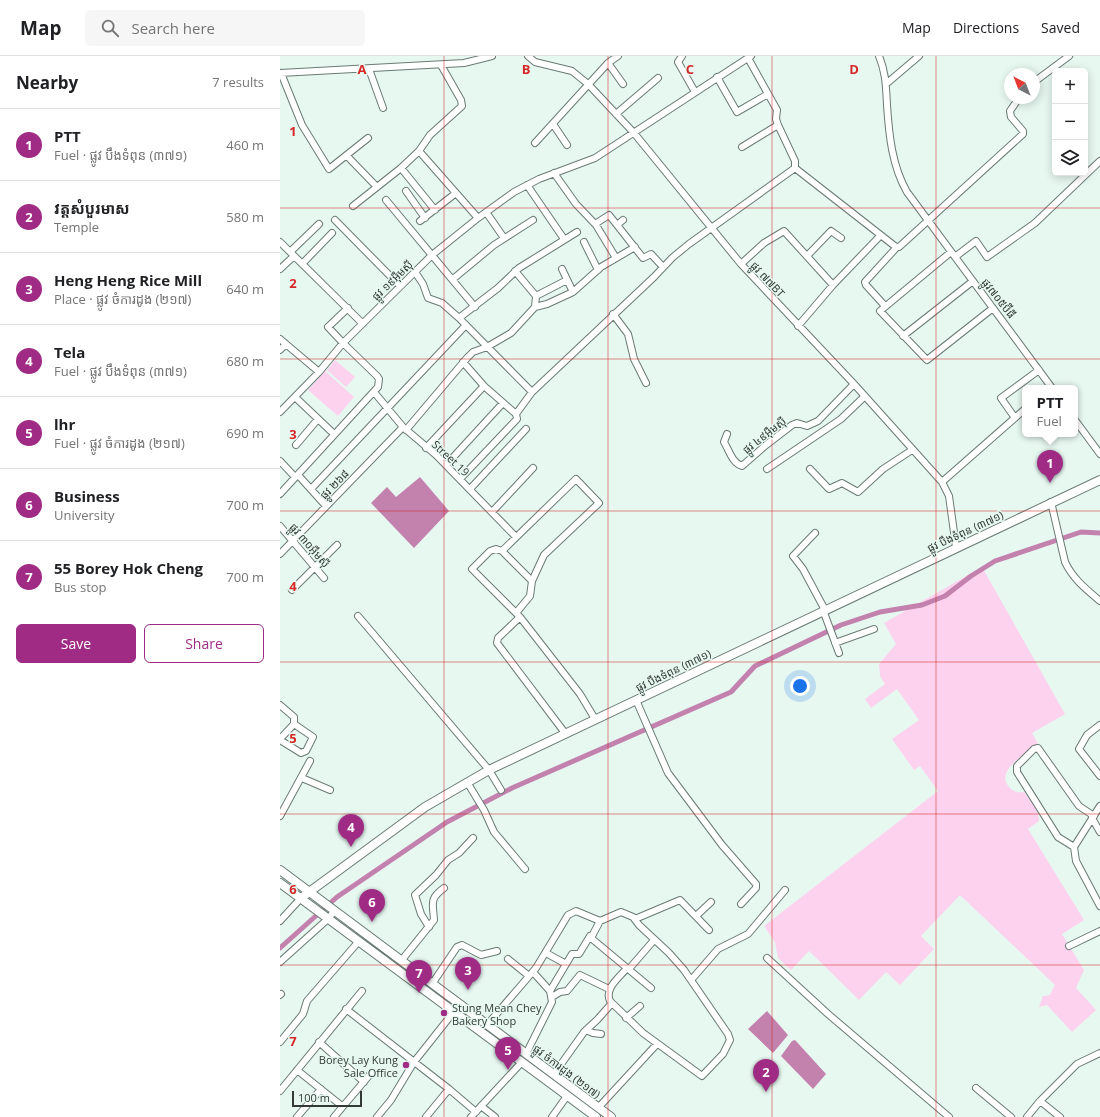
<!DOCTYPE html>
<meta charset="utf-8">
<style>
:root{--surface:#fff;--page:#f6f6f6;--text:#202124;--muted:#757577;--line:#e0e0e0;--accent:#a02b84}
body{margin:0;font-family:"Open Sans","Noto Sans Khmer",sans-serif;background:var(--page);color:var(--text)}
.controls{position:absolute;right:12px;top:12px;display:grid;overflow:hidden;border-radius:6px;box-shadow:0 2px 10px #0003}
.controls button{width:36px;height:36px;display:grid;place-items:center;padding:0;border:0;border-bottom:1px solid var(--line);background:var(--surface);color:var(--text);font:20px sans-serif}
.compass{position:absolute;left:724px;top:12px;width:36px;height:36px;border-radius:50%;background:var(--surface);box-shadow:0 2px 10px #0003;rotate:318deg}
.scale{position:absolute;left:12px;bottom:10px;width:70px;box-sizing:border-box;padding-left:4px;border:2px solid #333937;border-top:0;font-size:11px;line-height:14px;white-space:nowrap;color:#333937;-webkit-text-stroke:3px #e7f8f1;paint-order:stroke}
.you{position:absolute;left:520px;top:630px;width:14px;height:14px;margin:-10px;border:3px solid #fff;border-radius:50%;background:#1a73e8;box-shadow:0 0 0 6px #1a73e833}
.badge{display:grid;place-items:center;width:26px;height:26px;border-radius:50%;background:var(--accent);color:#fff;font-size:13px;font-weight:700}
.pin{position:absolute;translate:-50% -33px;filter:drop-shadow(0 1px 2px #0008)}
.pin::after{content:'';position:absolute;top:21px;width:14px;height:12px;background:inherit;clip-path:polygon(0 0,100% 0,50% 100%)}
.popup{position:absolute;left:742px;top:329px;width:56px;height:52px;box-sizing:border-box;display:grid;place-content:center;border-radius:6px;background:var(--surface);filter:drop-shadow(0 1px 3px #0005);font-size:13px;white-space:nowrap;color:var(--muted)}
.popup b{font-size:15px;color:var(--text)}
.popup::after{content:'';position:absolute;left:50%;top:100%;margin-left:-8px;border:8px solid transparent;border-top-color:var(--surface)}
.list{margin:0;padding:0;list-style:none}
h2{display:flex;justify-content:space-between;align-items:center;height:52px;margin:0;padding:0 16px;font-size:17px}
h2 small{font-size:13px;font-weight:400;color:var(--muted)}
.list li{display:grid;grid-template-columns:26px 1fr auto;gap:12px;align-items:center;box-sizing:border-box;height:72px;padding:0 16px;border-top:1px solid var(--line)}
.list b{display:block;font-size:15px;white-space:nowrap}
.list p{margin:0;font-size:13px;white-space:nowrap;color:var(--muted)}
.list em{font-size:13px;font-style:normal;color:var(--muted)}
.actions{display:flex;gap:8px;padding:12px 16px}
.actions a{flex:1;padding:9px 0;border:1px solid var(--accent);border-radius:6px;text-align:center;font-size:14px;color:var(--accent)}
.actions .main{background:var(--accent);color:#fff}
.icon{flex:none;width:22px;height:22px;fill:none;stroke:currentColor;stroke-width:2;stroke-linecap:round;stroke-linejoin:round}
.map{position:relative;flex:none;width:820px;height:1061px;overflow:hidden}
header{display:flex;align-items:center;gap:24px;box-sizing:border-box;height:56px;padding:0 20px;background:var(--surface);border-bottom:1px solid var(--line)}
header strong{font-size:19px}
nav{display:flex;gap:22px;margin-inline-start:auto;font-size:14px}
.search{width:280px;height:36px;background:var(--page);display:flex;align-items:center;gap:10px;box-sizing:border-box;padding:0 14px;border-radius:6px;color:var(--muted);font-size:15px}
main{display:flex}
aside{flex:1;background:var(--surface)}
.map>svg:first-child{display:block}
</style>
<header>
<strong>Map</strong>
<div class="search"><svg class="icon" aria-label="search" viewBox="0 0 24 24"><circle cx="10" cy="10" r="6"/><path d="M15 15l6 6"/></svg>Search here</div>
<nav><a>Map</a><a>Directions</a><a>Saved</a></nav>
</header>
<main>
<aside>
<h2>Nearby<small>7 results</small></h2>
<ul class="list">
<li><span class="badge">1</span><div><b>PTT</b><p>Fuel · ផ្លូវ បឹងទំពុន (៣៧១)</p></div><em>460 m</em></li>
<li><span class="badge">2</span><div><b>វត្តសំបួរមាស</b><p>Temple</p></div><em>580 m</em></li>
<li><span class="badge">3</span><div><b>Heng Heng Rice Mill</b><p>Place · ផ្លូវ ចំការដូង (២១៧)</p></div><em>640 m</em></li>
<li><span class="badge">4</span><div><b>Tela</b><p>Fuel · ផ្លូវ បឹងទំពុន (៣៧១)</p></div><em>680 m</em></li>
<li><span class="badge">5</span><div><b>lhr</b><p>Fuel · ផ្លូវ ចំការដូង (២១៧)</p></div><em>690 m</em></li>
<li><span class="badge">6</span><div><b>Business</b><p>University</p></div><em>700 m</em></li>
<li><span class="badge">7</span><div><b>55 Borey Hok Cheng</b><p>Bus stop</p></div><em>700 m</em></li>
</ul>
<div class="actions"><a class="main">Save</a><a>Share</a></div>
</aside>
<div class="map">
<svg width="820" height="1061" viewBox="0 0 820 1061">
<rect width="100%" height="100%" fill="#e7f8f1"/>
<!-- green -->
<path fill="#fdd2ee" d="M55,304L75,321L66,331L47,314Z
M45,315L74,341L58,360L28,334Z
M702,511L785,658L752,677L758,688C746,698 713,715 730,732C734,736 739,737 744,736C751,745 759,754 759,765L748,773L804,864L782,878L804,914L796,932L816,954L792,976L767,949L759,951L763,940L770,939L775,929L680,839L641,880L654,893L620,929L606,916L579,944L529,895L511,914L498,902L495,886L484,870L658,735L640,710L634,714L612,683L639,664L617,633L591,652L585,643L605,628L600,620L599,608L616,588L604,567Z"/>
<!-- water -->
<path fill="#c381ae" d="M140,421L169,455L134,492L91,447L107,431L116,441Z
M487,955L508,979L493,997L468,973Z
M515,984L546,1018L533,1033L501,1000L512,985Z"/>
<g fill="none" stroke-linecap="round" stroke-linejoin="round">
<!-- canal -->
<path stroke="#c381ae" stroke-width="5" d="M0,892L57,841L167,766L232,732L451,636L475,610L561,569L600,556L642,549L665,540L691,520L715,505L801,476L820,477"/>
<defs>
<path id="minor" d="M248,0L255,6L292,15L308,28L354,77L461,208L574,328L662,426L669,440L676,491
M402,0L398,6L415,36
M599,0C606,17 606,31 607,49C609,79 612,110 627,136L772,332
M328,7L343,28
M89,13L103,52
M0,17L184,7L212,0
M1,17L22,69L49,113L88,82
M437,21L457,56L488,38
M754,26L789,0
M606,28L639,0
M336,58L378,22
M273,68L287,89
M255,87L328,7L338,0
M462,91L498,69
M139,95L198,162
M67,100L97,131
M121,112L155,154
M515,112L616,191H619L743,78V75L731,61L730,55L739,42
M274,117L296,148L316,169L336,202
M247,129L284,183
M126,135L145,162
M106,144L195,251
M73,150L121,112L139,95L150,79L182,50L181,44L161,9
M206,156L224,182
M55,164L120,230
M140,165L176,137
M315,168L329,159L337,169L343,164
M337,169L363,202L371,198L383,211
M0,186L82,267
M304,186L318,214
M10,196L39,168
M671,196L600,255L647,304L713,252
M527,200L551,175L561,182
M675,201L696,185L707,201L755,167L820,105
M22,208L52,177
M461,208L484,187L504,175L553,229
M0,213L14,200
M282,213L293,236
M235,215L256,240
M135,216L143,228L148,242L162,247L179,262L252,336
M173,223L214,189L253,164
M605,250L586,229L585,226L617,191
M255,251L267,248L293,236L321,211L355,191
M333,258L348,278L354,303L366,327
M179,262L218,232L239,212L297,176
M518,270L553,229L600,180
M623,280L693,225
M0,283L39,316
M0,294L6,288
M94,336L123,371L156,399L236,481
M15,341L54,378
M0,356L39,316L63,287L48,271L68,252
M236,358L252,336L374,221L393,201L409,188L515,112V105L498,69L496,63L497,54L468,2
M735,362L721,342L759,314
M795,364L820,398
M126,374L187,302L193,296L207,291L231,277L255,251L256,240L287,224
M447,378L444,386C449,394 452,407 462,410L486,389L512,369L517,367L527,370L538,365L574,328
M16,389L38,363
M146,392L204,330
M0,405L15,421
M166,409L223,347
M487,413L561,363L585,340
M530,413L549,433L562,427L578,436L603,413L632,394
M18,419L46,450
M180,423L237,363L236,358L204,330L183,306
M662,426L745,353
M31,433L186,269
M190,433L246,373
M0,438L98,331L99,323L97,320L63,287L152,199L198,162L234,136L259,123L315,102L471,0
M771,446L785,506C793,523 806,533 820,545
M212,456L253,412
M0,470L44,522
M535,477L513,500L523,513L545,554
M222,495L296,423L319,447L264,499L252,525L250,540L236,557
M0,498L123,371
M252,525L222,495L216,493L210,495L192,513L240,561L300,638L315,663
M12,534L57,489
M543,554L559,597
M78,560L209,714L221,734
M240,561L218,582L217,587L285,677
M555,587L594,573
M356,644L388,717L442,789L476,828V832L461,848
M0,649L14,661V668L0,683
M820,669L807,679L799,693L820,720
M0,684L21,697L26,695L33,681L14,668
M22,722L50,734
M187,726L204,754L214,776L245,813
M820,750L794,791L796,805L820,850
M0,760L30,705
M812,762L820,776
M794,791L778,781L737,716V710L754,693L758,692L799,750L814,760
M416,860L431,846
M355,863L400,844L429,874
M0,865L21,842
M320,865L311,882L371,932
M149,871L141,858L135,839L156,819L168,804L179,797L193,782
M789,890L820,875
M266,897L286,908
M487,902L548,958L669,1061
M228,903L249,920
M121,905L154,864C153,847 149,843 164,832
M0,906L49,862L54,855
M349,913L374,884
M412,923L438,893L468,878L505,834
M152,928L177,891L182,889L201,899L217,895
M270,935L292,898H299L310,880
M0,939L1,938
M272,941L280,936L287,935L300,919L329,933
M66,953L169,1033L196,1056
M346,962L360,950
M207,969L256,912L288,859L296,855L320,865L341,856L353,861L359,869L389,897L404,914L448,978L450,984L443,998L422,1020L363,977L330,945C324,932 340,921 347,912
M306,974L313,977L321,978
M0,986L23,958L27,945L79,885
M39,986L84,1026
M246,998L272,946L270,935L253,916
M17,1014L62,1050
M274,1018L304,976L318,963L332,947
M696,1032L731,1061
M0,1035L82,935
M760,1045L780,1061
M201,1050L215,1061
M318,1052L377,988
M17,1061L41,1033
M54,1061L92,1016
M97,1061L111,1044L134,1006L180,948
M146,1061L169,1033
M191,1061L242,1006
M272,1061L287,1040
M747,1061L760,1045L797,1008L820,997"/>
<path id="major" d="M0,814L331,1061
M0,827L316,1061
M21,842L145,751L209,714L820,424"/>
</defs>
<!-- minor casing -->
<use href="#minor" stroke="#6a7a74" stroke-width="8"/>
<!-- major casing -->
<use href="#major" stroke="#6a7a74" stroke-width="10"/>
<!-- minor -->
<use href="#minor" stroke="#fff" stroke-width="6"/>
<!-- major -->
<use href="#major" stroke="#fff" stroke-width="8"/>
</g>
<!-- grid -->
<path fill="none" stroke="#d62828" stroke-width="1" stroke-opacity="0.55" d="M164,0V1061M328,0V1061M492,0V1061M656,0V1061M0,152H820M0,303H820M0,455H820M0,606H820M0,758H820M0,909H820"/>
<!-- markers -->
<g fill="#a02b84" stroke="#e7f8f1" stroke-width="1.5">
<circle cx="164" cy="957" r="4"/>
<circle cx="126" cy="1009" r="4"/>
</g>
<g text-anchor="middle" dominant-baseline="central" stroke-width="3" stroke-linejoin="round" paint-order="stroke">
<!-- street labels -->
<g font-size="11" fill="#333937" stroke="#e7f8f1">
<text transform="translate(488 223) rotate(47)">ផ្លូវ ៧៧BT</text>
<text transform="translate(112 224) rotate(-44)">ផ្លូវ ១៩អ៊ឹមស៊ី</text>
<text transform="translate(719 242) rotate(52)">ផ្លូវ៧០៥ប៊ីធី</text>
<text transform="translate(484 379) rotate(-38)">ផ្លូវ ៤៩អ៊ឹមស៊ី</text>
<text transform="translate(171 402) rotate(43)">Street 19</text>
<text transform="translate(54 428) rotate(-46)">ផ្លូវ ២៦៨</text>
<text transform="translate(685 475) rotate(-25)">ផ្លូវ បឹងទំពុន (៣៧១)</text>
<text transform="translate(30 489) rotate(49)">ផ្លូវ ៣០អ៊ឹមស៊ី</text>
<text transform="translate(393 614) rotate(-26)">ផ្លូវ បឹងទំពុន (៣៧១)</text>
<text transform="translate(287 1015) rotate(37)">ផ្លូវ ចំការដូង (២១៧)</text>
</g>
<!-- poi labels -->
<g font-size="11" fill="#333937" stroke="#e7f8f1" text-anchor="start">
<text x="172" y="951">Stung Mean Chey<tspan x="172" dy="13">Bakery Shop</tspan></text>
<text x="118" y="1003" text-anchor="end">Borey Lay Kung<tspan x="118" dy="13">Sale Office</tspan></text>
</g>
</g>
<g font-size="13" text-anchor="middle" font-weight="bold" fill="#d62828" stroke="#e7f8f1" stroke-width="3" stroke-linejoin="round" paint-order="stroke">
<text x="82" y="18">A</text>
<text x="246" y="18">B</text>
<text x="410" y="18">C</text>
<text x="574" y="18">D</text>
<text x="13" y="80">1</text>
<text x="13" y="232">2</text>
<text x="13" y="383">3</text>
<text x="13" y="535">4</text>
<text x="13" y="687">5</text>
<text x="13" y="838">6</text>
<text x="13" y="990">7</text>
</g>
</svg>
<div class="controls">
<button>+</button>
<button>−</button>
<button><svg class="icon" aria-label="layers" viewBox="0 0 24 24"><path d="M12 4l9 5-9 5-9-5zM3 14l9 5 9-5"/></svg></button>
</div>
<svg class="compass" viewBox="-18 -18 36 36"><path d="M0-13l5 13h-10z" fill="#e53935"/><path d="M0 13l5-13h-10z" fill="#757577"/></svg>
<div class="scale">100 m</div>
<div class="you"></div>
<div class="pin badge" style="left:770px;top:427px">1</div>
<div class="popup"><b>PTT</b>Fuel</div>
<div class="pin badge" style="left:486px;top:1036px">2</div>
<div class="pin badge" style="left:188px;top:934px">3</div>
<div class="pin badge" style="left:71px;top:791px">4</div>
<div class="pin badge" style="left:228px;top:1014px">5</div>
<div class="pin badge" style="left:92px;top:866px">6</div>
<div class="pin badge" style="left:139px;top:937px">7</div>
</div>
</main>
